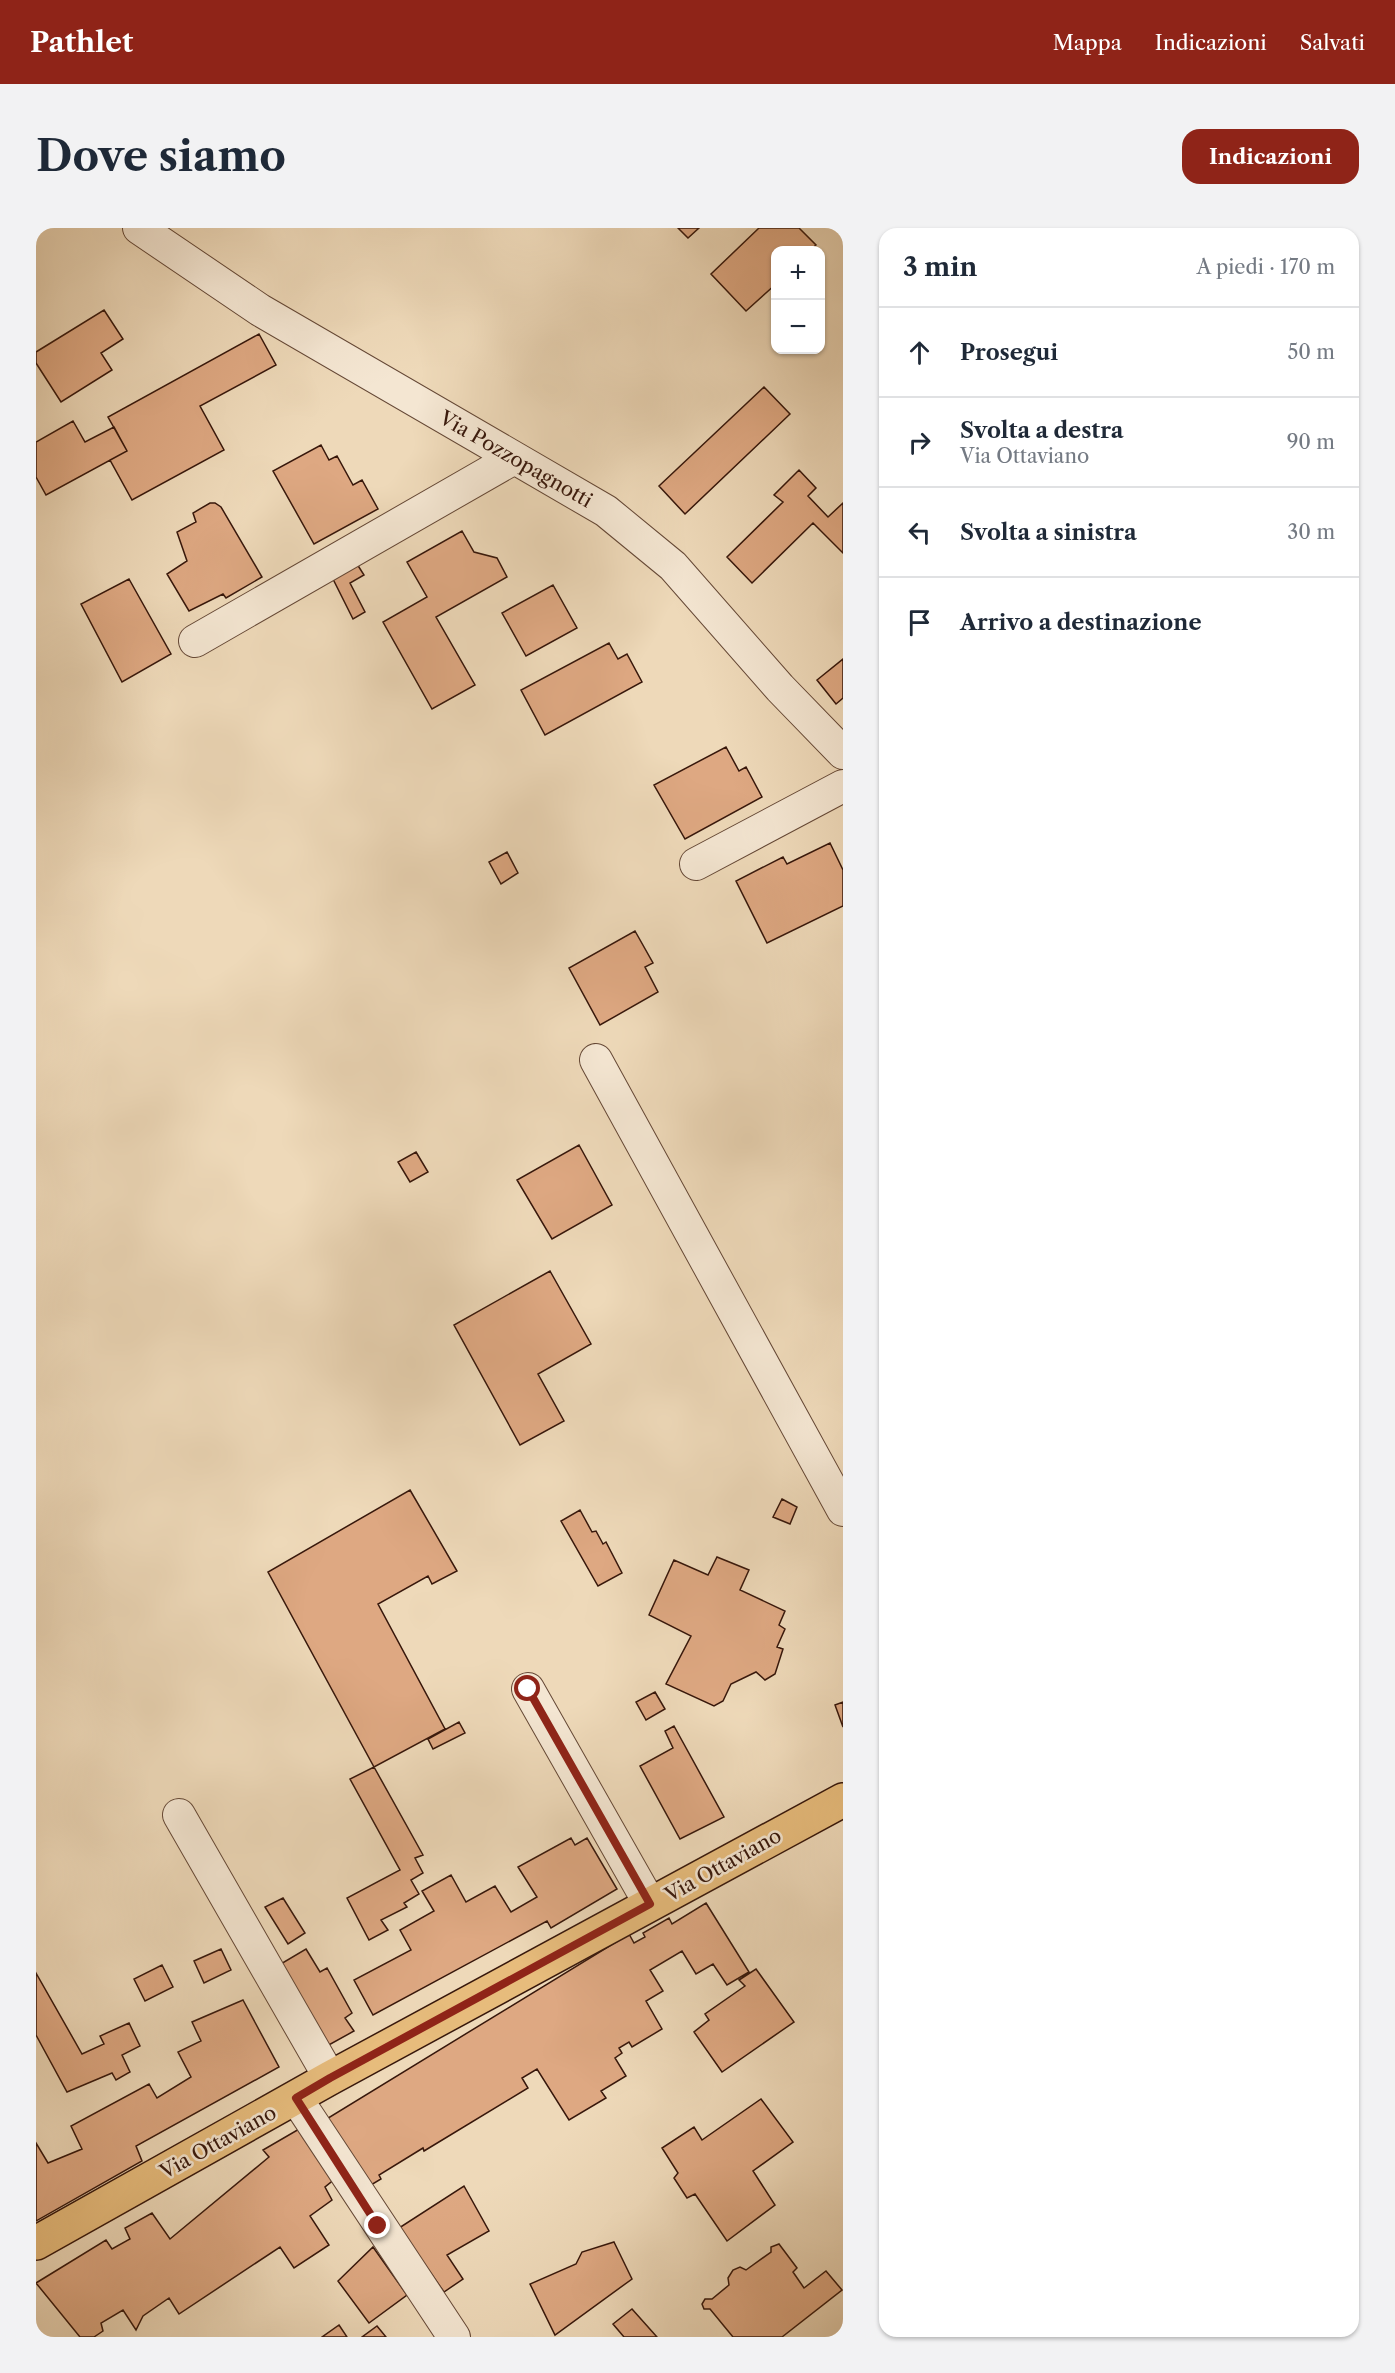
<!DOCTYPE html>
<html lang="it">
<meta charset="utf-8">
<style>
:root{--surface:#fff;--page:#f2f2f3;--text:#1f2937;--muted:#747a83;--line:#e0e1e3;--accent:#8f2418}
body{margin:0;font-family:"Libre Caslon Text",serif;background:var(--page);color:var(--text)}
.controls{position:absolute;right:18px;top:18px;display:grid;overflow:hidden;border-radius:12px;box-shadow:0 2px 4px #0004}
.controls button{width:54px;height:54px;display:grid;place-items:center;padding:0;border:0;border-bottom:2px solid var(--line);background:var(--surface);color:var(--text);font:30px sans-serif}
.stop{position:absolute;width:18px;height:18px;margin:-14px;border:4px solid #8f2418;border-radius:50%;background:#fff}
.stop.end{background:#8f2418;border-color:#fff;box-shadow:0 2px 6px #0008}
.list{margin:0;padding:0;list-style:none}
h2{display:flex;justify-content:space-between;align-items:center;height:78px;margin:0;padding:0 24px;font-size:26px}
h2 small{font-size:20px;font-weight:400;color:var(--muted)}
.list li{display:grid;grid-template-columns:39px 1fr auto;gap:18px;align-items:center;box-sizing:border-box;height:90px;padding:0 24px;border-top:2px solid var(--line)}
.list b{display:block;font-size:22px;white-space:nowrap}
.list p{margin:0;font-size:20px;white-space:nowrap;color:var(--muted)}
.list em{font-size:20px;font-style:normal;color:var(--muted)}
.icon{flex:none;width:33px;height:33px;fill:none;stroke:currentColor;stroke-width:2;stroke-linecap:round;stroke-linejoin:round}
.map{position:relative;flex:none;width:807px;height:2109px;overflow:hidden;border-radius:18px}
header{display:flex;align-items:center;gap:36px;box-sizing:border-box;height:84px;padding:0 30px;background:var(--accent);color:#fff}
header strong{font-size:28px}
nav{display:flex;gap:33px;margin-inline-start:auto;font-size:21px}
.intro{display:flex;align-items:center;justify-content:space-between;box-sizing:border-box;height:144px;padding:0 36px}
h1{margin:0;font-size:42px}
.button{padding:15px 27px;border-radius:18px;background:var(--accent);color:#fff;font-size:21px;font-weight:700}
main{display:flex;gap:36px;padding:0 36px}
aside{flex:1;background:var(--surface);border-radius:18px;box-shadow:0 2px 4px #0004}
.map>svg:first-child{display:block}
</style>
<header>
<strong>Pathlet</strong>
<nav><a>Mappa</a><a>Indicazioni</a><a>Salvati</a></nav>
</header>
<div class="intro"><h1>Dove siamo</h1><a class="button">Indicazioni</a></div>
<main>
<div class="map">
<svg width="807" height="2109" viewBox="0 0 807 2109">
<rect width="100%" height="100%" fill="#eed9b9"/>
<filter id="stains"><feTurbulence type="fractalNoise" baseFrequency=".00333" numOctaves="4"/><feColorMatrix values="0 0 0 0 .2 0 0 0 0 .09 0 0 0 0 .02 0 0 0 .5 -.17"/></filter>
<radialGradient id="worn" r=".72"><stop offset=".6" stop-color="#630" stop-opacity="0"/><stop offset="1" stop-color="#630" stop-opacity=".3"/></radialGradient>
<!-- building -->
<path fill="#dea882" stroke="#37170b" stroke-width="1.5" d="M642,0H663L652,10Z
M723,0H763L780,17L774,22H740V56L710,83L675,46Z
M68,82L87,111L65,125L76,142L25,174L0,135V124Z
M223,106L240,137L164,178L188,222L96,272L74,232L91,223L72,189Z
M728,159L754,186L649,286L623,258Z
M37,193L49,214L78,199L91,223L10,267L0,249V214Z
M285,217L293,232L301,228L317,257L326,252L342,281L278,316L237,243Z
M763,242L780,260L772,268L792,289L807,275V325L777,295L716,355L691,329L747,274L738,267Z
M174,275H179L185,279L226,349L190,370L187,366L153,383L131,346L151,333L141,304L160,294L157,285Z
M426,303L438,324L461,330L471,349L400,389L439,457L396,481L347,394L391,369L371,334Z
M321,336L328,347L314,355L329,384L317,391L296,349Z
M93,351L135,426L86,454L45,376Z
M517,357L541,400L490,428L466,385Z
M573,415L582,431L591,426L606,454L509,507L485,462Z
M807,431V470L800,476L781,452Z
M690,519L703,543L710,539L726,569L649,611L618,557Z
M794,615L807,642V678L731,715L700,653L747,629L751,636Z
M471,624L482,645L465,656L453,634Z
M599,703L617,735L609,739L622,764L564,797L533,740Z
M543,917L576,977L516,1011L481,952Z
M380,924L392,944L374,954L362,934Z
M514,1043L555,1116L502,1146L528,1193L484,1217L418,1097Z
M374,1262L421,1343L396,1356L392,1348L342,1376L409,1501L338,1539L232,1344Z
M746,1271L761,1279L754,1296L737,1289Z
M544,1282L556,1304L560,1303L567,1316L570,1314L586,1345L562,1358L525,1293Z
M681,1329L713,1342L704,1362L749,1383L743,1397L749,1401L741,1419L747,1421L739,1446L729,1452L720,1444L695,1456L687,1473L678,1478L630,1456L655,1408L613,1387L638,1332L672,1347Z
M619,1464L629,1481L610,1492L600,1474Z
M807,1474V1499L799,1477Z
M423,1494L429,1505L397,1521L392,1511Z
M638,1498L688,1589L644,1611L604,1538L637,1520L629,1503Z
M338,1539L387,1627L379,1630L387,1645L375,1652L383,1666L368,1675L371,1679L345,1692L352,1702L333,1712L311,1670L364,1642L314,1551Z
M535,1610L539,1617L551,1610L581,1661L515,1700L511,1693L337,1787L318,1752L375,1722L364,1702L398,1683L386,1663L415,1647L430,1674L459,1658L475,1684L501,1669L482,1639Z
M247,1670L269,1705L252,1716L229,1679Z
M670,1675L713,1744L691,1757L677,1736L660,1746L646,1723L614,1742L627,1763L610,1773L626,1801L596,1819L593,1814L583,1820L586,1825L579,1830L590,1848L565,1863L570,1870L533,1892L501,1841L486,1850L492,1860L388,1923L387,1920L343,1947L345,1951L325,1963L284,1895L593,1706L598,1715L609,1709L607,1705L633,1690L636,1696Z
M185,1721L195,1742L168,1755L158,1733Z
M270,1721L284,1744L291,1740L316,1785L309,1790L318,1803L291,1818L243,1737Z
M126,1737L137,1759L109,1773L98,1751Z
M720,1741L758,1794L686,1844L658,1804L673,1792L669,1786L709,1758L703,1752Z
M0,1745L46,1826L68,1816L64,1808L93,1795L104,1818L86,1827L94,1844L80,1852L76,1845L31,1864L0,1807Z
M207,1772L243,1839L100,1918L106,1933L0,1993V1915L12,1935L46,1921L35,1898L113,1856L121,1870L155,1849L142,1824L165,1813L156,1794Z
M725,1871L757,1914L717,1943L739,1977L691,2013L659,1966L651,1970L638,1950L642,1945L626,1920L658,1899L666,1912Z
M270,1897L305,1946L289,1959L296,1972L274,1988L293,2017L258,2040L244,2019L143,2086L133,2070L107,2088L100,2102L87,2082L65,2095L67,2103L58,2109H44L0,2055L70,2012L76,2021L94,2011L89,2000L116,1985L134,2011L233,1929L227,1922Z
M428,1958L453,2003L411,2027L427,2051L408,2064L363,2000Z
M578,2014L596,2051L519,2107L494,2056L540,2036L546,2024Z
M743,2016L761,2040L757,2044L768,2060L790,2043L806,2062L746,2109H697L674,2081H668L666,2076L669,2071H676L693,2057L692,2050L697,2042L704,2039L710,2042L735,2024V2019Z
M337,2019L371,2067L333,2095L302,2053Z
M596,2081L621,2109H588L577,2096Z
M303,2097L311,2109H286Z
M341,2098L350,2109H326Z"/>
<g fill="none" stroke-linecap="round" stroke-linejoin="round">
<defs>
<path id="minor" d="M103,0L224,82L570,283L637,338L744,460L807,525
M159,413L478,230
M660,636L807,558
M560,832L807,1282
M492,1461L614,1676
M143,1587L294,1850
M260,1870L418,2109"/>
<path id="major" d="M0,2015L294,1850L807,1572"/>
</defs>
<!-- minor casing -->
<use href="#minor" stroke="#654836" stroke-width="34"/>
<!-- major casing -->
<use href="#major" stroke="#37170b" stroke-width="36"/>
<!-- minor -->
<use href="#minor" stroke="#f4e6d2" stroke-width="32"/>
<!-- major -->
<use href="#major" stroke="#e7bc7c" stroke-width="33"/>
</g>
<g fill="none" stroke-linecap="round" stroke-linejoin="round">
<!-- route -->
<path stroke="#8f2418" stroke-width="8" d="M342,1998L260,1870L294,1850L614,1676L492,1461"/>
</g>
<g text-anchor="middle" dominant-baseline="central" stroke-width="5" stroke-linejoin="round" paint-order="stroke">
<!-- street labels -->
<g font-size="20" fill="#37170b" stroke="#f4e6d2">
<text transform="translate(480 231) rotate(30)">Via Pozzopagnotti</text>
<text transform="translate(687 1637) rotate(-29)">Via Ottaviano</text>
<text transform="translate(182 1914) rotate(-29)">Via Ottaviano</text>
</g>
</g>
<rect width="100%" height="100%" filter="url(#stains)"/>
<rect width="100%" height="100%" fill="url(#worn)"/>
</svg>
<div class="controls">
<button>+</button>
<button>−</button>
</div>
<div class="stop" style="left:492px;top:1461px"></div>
<div class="stop end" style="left:342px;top:1998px"></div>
</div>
<aside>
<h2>3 min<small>A piedi · 170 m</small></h2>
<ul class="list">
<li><svg class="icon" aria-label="ahead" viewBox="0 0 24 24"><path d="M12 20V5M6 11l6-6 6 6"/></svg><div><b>Prosegui</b></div><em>50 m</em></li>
<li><svg class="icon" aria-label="right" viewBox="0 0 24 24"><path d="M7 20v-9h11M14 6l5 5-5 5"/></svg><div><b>Svolta a destra</b><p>Via Ottaviano</p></div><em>90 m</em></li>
<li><svg class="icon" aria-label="left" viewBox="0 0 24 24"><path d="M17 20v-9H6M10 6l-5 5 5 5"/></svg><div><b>Svolta a sinistra</b></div><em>30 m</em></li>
<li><svg class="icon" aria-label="arrive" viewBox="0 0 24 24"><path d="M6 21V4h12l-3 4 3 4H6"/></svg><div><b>Arrivo a destinazione</b></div></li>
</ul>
</aside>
</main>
